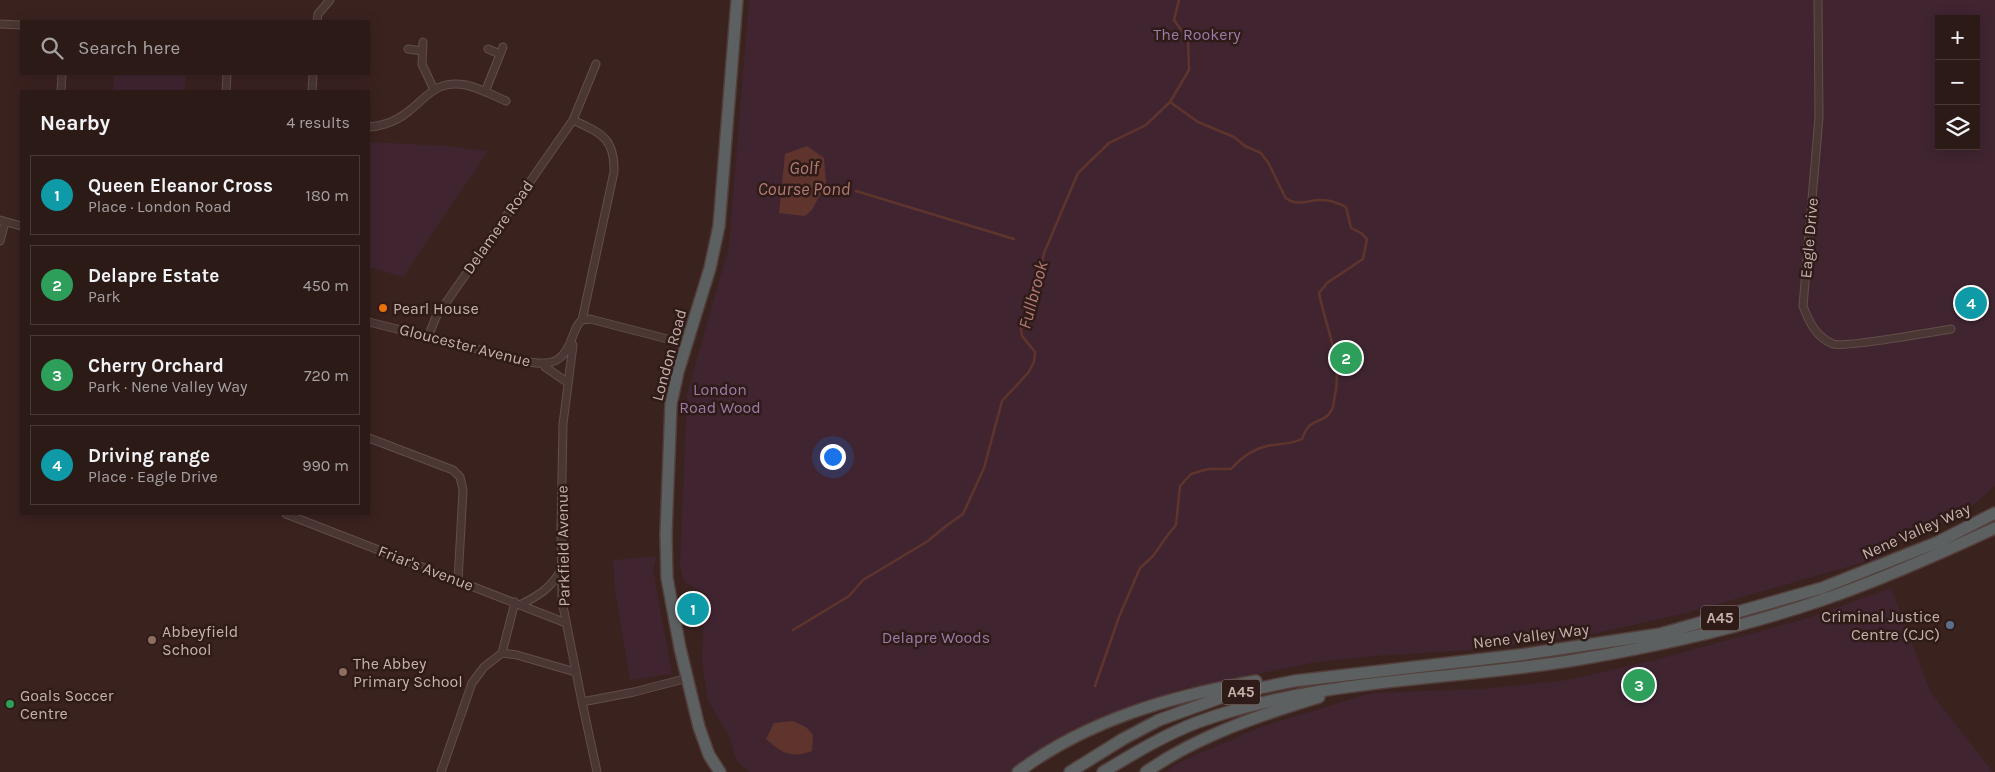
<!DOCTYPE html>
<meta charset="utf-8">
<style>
:root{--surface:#2c1a17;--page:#382724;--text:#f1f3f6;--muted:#a6a1a1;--line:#483836;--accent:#bca0f2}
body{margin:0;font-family:Karla,sans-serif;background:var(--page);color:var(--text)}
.controls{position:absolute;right:15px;top:15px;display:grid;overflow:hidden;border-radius:0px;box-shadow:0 2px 12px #0003}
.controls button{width:45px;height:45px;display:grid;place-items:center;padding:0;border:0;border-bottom:1px solid var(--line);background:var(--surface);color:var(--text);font:25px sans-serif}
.you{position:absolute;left:832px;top:456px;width:18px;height:18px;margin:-12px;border:4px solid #fff;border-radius:50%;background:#1a73e8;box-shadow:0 0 0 8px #1a73e833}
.badge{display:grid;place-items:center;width:32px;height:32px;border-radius:50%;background:var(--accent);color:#fff;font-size:16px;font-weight:700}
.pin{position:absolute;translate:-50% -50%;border:2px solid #fff;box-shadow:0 1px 5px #0006}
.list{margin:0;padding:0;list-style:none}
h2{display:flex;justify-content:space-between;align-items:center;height:65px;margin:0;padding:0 20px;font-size:21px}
h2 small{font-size:16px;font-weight:400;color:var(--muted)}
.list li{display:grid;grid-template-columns:32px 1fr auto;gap:15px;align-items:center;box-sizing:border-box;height:80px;margin:0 10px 10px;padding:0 10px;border:1px solid var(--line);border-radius:0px}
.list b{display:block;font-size:19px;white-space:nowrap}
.list p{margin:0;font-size:16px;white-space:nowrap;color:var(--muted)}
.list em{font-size:16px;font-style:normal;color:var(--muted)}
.icon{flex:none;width:28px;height:28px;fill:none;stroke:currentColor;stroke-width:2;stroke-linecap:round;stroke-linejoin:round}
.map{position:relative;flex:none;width:1995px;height:772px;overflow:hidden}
.search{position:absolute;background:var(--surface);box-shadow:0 2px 12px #0003;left:20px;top:20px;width:350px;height:55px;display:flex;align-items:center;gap:12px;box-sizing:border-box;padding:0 18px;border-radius:0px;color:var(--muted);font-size:19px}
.panel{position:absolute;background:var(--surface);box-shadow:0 2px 12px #0003;left:20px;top:90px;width:350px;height:425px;border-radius:0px}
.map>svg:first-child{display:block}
</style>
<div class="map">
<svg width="1995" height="772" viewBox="0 0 1995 772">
<rect width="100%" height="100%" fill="#3a221f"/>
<!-- green -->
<path fill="#402531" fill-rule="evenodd" d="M749,0H1995V486L1966,511L1883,550L1879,558L1690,612L1584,636L1473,650L1386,655L1316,662L1182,689L1114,712L1079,728L1010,772H750L737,762L729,736L708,701L702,661L705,593L684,582L680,567L687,394L729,247ZM1939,19H1976V146H1939Z
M114,74H186L185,91H113Z
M369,142L445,146L488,151L403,277L369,267Z
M657,556L653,570L672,674L630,680L615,590L613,560Z
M1891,588L1931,693L1993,772H1166L1180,762L1263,726L1372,693L1481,689L1560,681L1581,677L1655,660L1808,618Z"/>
<!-- water -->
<path fill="#5f342d" d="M807,146L824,158L826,183L812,210L805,216L779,213L785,154Z
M793,721L806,727L813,735L812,751C791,759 782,753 766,739L774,723Z"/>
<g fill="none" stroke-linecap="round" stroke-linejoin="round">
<!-- stream -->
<path stroke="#5f342d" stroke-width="2.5" d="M856,191L1014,239
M793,630L849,596L863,580L928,541L946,526L963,514L984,468L1002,401L1028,373L1034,362L1035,352L1022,336L1021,328L1032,304L1044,253L1078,173L1109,143L1146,125L1170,102L1189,70L1188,39L1174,20L1179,0
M1095,686L1119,617L1140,568L1153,556L1167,536L1176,525L1180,486L1191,474L1208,469H1231C1240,459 1253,449 1267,446C1280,443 1290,445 1302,439C1310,415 1322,426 1331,411C1333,408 1334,403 1334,400C1344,363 1326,329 1319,293L1327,283L1363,259L1367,239L1361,233L1351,228L1346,207C1338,203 1331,200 1323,200C1310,199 1296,208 1285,197L1269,164L1261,153L1245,146L1234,137L1198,122L1170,102"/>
<defs>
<path id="minor" d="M1818,0L1819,117L1803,306C1809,322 1816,337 1833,344C1844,348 1933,332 1951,329
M317,21L318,14L330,0
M0,24L21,25
M423,42L422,64L434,90
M408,49L422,51
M488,49L500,54
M61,91L62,74
M226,91L227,74
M312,91L313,74
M485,92L503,47
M369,127C383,126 397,121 409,111C428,96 436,80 466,85C480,88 494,96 506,101
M0,220L21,226
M0,241L5,222
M582,320L590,319L687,344
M369,322L529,362C553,366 564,361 572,338C575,331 576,325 582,320L614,172C615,138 601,133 573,120
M428,337L436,317L573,120L596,64
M571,342L573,345L563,424L561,529L562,601L582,702L634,692L688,678
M543,363L545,367L567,382
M369,438L453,470L460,477L463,490L458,581
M286,514L566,623
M520,605C538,596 551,588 561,570
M502,653L517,655L575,672
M582,702L597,772
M441,772L472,683L484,667L502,653L515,602"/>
<path id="trunk" d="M720,772L709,755L699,727L680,648L667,578L666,534L671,404L678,372L710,268L719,226L737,0
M1018,772C1087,720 1172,696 1256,681
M1070,772L1123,739L1159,720L1231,694L1294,681L1519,655L1660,634L1822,588L1938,542L1995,513
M1103,772C1133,754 1164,735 1198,722C1321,677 1453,681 1581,659C1663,645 1743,627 1822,600C1881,580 1939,554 1995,528
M1146,772C1197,736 1260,715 1319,697"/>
</defs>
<!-- minor casing -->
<use href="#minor" stroke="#624e4a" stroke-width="9"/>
<!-- trunk casing -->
<use href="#trunk" stroke="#523e3a" stroke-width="14"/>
<!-- minor -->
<use href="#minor" stroke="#4a3633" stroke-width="7"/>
<!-- trunk -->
<use href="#trunk" stroke="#5d6060" stroke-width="11"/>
</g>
<!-- markers -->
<circle fill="#e8710a" stroke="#2f1b18" stroke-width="2" cx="383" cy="308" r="5"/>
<circle fill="#5c6f8a" stroke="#2f1b18" stroke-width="2" cx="1950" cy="625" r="5"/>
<g fill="#8d6e63" stroke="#2f1b18" stroke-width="2">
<circle cx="152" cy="640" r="5"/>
<circle cx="343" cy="672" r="5"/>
</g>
<circle fill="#2e9e5b" stroke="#2f1b18" stroke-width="2" cx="10" cy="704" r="5"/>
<g text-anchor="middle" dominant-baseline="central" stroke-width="5" stroke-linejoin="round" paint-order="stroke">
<!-- shield labels -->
<g fill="#2f1b18" stroke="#998480" stroke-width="1">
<rect x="1701" y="605.5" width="38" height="25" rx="4"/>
<rect x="1222" y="679.5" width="38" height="25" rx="4"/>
</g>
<g font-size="15" font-weight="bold" fill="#c7b1ad">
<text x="1720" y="618">A45</text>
<text x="1241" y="692">A45</text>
</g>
<!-- park labels -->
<g font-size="16" fill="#9e7aa9" stroke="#2f1b18">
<text x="1197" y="34">The Rookery</text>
<text x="720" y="389">London<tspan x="720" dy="18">Road Wood</tspan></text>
<text x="936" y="637">Delapre Woods</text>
</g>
<!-- street labels -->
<g font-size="16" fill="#c7b1ad" stroke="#2f1b18">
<text transform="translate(498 227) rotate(-55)">Delamere Road</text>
<text transform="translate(1809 238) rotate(-85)">Eagle Drive</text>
<text transform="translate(465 345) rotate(14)">Gloucester Avenue</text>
<text transform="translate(669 355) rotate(-75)">London Road</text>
<text transform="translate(1916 531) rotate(-24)">Nene Valley Way</text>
<text transform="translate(563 546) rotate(-91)">Parkfield Avenue</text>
<text transform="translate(426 568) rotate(21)">Friar's Avenue</text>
<text transform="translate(1531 636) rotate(-7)">Nene Valley Way</text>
</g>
<!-- poi labels -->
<g font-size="16" fill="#c7b1ad" stroke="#2f1b18" text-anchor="start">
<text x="393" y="308">Pearl House</text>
<text x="1940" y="616" text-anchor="end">Criminal Justice<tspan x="1940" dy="18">Centre (CJC)</tspan></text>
<text x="162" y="631">Abbeyfield<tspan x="162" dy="18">School</tspan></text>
<text x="353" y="663">The Abbey<tspan x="353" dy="18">Primary School</tspan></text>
<text x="20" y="695">Goals Soccer<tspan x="20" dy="18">Centre</tspan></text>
</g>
<!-- water labels -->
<g font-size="18" font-style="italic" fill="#b27a72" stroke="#2f1b18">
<text x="804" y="168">Golf<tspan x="804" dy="21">Course Pond</tspan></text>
<text transform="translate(1033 295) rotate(-75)">Fullbrook</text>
</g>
</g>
</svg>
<div class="controls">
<button>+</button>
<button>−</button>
<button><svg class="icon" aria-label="layers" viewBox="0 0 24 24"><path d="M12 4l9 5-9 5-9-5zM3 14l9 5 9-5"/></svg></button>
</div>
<div class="you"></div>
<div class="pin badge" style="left:693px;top:609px;background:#0f9aa8">1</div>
<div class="pin badge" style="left:1346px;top:358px;background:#2e9e5b">2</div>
<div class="pin badge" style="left:1639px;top:685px;background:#2e9e5b">3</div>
<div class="pin badge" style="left:1971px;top:303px;background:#0f9aa8">4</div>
<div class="search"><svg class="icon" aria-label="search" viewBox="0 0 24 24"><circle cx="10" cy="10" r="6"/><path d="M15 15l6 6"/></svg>Search here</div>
<section class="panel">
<h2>Nearby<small>4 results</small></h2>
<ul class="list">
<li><span class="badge" style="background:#0f9aa8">1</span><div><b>Queen Eleanor Cross</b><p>Place · London Road</p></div><em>180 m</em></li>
<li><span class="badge" style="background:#2e9e5b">2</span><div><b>Delapre Estate</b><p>Park</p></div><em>450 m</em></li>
<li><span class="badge" style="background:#2e9e5b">3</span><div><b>Cherry Orchard</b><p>Park · Nene Valley Way</p></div><em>720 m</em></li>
<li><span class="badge" style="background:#0f9aa8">4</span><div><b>Driving range</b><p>Place · Eagle Drive</p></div><em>990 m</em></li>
</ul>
</section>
</div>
